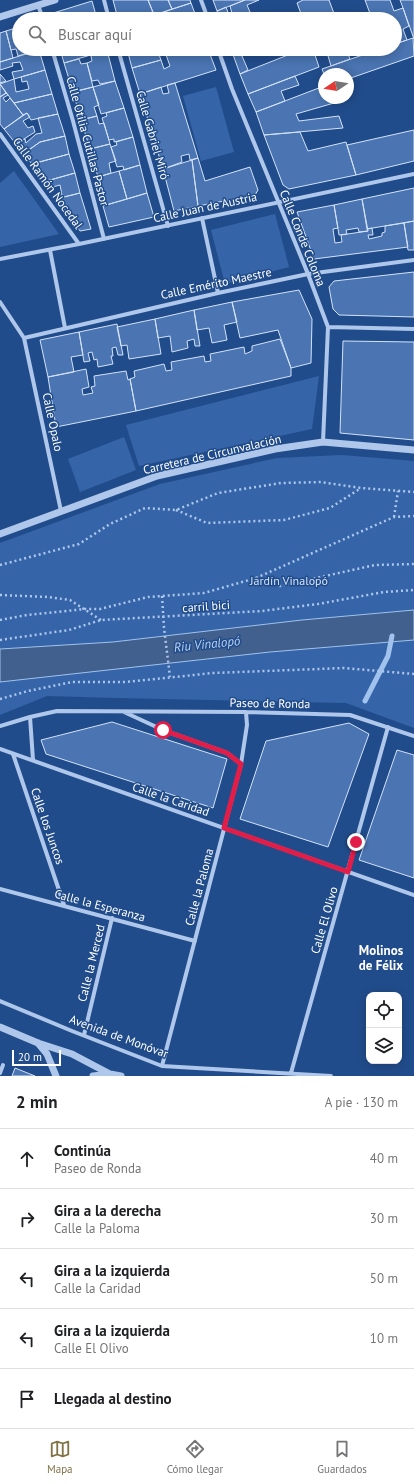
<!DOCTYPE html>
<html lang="es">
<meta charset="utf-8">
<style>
:root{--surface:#fff;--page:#f6f6f6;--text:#202124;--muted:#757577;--line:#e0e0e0;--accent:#817246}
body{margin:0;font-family:"PT Sans",sans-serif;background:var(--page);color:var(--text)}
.controls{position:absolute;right:12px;bottom:12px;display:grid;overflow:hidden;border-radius:8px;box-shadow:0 2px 10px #0003}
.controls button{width:36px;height:36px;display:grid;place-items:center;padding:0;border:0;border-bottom:1px solid var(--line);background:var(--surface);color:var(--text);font:20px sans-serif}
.compass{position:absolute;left:318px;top:68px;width:36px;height:36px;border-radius:50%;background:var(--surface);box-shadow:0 2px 10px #0003;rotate:258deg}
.scale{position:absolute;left:12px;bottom:10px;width:49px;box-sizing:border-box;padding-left:4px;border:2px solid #fff;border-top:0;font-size:11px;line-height:14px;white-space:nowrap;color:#fff;-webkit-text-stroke:3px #214c8b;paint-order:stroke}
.stop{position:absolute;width:12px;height:12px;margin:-9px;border:3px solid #e11d48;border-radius:50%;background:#fff}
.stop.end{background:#e11d48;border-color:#fff;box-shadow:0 1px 4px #0008}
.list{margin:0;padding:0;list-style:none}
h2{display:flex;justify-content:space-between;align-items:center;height:52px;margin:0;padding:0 16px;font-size:17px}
h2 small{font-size:13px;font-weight:400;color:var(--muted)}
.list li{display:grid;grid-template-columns:26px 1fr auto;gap:12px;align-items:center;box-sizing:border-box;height:60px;padding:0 16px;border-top:1px solid var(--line)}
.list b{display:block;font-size:15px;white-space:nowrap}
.list p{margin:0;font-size:13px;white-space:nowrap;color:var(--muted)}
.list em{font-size:13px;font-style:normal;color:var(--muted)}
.icon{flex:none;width:22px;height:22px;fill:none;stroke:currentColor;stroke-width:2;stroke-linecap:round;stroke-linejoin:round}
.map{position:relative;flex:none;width:414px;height:1076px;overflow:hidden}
.search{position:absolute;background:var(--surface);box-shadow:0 2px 10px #0003;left:12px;right:12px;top:12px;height:44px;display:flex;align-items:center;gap:10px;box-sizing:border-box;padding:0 14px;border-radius:22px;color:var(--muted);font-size:15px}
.sheet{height:352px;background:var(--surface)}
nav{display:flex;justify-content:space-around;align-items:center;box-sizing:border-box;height:56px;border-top:1px solid var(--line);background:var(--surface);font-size:11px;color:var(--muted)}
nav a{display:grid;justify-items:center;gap:2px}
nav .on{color:var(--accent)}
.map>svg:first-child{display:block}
</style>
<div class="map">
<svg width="414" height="1076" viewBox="0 0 414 1076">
<rect width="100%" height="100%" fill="#214c8b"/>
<!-- green -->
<path fill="#3565a8" d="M216,87L234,152L201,161L183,96Z
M14,171L59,234L0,247V183Z
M275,214L289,267L225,284L211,230Z
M319,376L312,429L139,466L126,425Z
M124,437L136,470L80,492L68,459Z
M342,455L414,461V728L346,703L117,698L47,696L0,715V543L160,484L277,458Z"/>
<!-- water -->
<path fill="#41608d" stroke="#a1c2ec" d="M414,610V640L270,652L0,682V649L113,642L302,620Z"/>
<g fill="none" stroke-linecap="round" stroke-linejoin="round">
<!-- stream -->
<path stroke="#a1c2ec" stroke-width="5" d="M365,701L388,656L392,636"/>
</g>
<!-- building -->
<path fill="#4a75b2" stroke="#d3e2f8" d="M113,0H148L153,12L143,14L145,19H118Z
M148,0H168L172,9L154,15Z
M168,0H190L191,3L172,9Z
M213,0H245L217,11Z
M245,0H259L247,5L253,19H220L217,11L226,7L230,18L233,17L230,6Z
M303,0H329L336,19H314L313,18L303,19L297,3Z
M365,0H390L394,11L403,8L409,26L403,29L407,40L395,44V19H372Z
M400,0H414V39L403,8Z
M92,1L97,19H51L50,14Z
M191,3L197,19H153L152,16Z
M19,27V49H34V51L18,56L16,49L11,50L6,31Z
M6,31L13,58L0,62V33Z
M413,38L414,56L348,79V74H324L322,69L380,49H395V44Z
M60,49H107V50L64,63Z
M127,49H157L161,60L132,68Z
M164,49H208L216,70L140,94L132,68L161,60L164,69L170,66Z
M231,49H239L248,70L240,74Z
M303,49H313L319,67L248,94L240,74Z
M326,49H346L350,59L331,66Z
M39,50L45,70L14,79L12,72L23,70L20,62L12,63L13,66L0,70V62Z
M107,50L115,81L100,84L98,80L92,81L87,63L92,61L91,56Z
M79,59L81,64L87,63L93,87L73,92L64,63Z
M45,70L52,94L14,103L0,84L14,79L16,92L29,89L27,81L22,82L21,77Z
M0,74L6,81L0,83Z
M295,76L299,85L281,91L285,101L256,112L248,94Z
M115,81L124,108L101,114L93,87Z
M175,83L198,158L190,160L189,154L181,156L182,162L163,169L140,94L161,87L163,94L169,93L167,85Z
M0,84L6,93L0,97Z
M324,86V98H333L334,103L296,114L299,121L339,116L343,128L264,135L256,112Z
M93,87L99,105L94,107L97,116L81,120L73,92Z
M6,93L8,95L3,98L6,102L10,98L23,115L4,129L0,124V97Z
M52,94L58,114L31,120L27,113L23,115L14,103Z
M124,108L133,137L114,142V139L109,140L102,118L107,116L106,113Z
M27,113L30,117L23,121L28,128L33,126L35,132L16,144L4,129Z
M58,114L65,136L40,142L23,154L16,144L25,139L26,143L36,134L42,133L38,118Z
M97,116L99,124L104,123L110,144L90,149L81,120Z
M414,130V161L356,175L347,145Z
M300,132L308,151L346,142L356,175L289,189L283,185L264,135Z
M65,136L69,154L32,164L23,154L40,142Z
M133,137L140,165L124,170L123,166L117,167L111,147L117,145L116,142Z
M110,144L116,161L109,163L111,173L98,177L90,149Z
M69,154L75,173L43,182L32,164Z
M198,158L205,181L250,167L258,190L255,195L198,206L192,160Z
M192,160L198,206L174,211L163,169Z
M140,165L147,193L127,199L119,171Z
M119,171L127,199L106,205L98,177Z
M75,173L80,193L56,199L54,196L62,195L60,185L49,188L43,182Z
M414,188V221L367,229L362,199Z
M80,193L91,229L80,231L56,199Z
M147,193L154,217L109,227L103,206Z
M362,199L368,231L359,232L358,228L346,230L347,234L339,235L334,205Z
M334,205L338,228L333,229L335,243L342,242L341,235L368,231L367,229L372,228L373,235H368L369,239L382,236V233L385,232V226L404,223L408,247L314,259L297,212Z
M414,221V250H408L404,223Z
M414,272V317L339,315L333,309L329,287L334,281Z
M299,290L312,319L311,363L291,368L278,330L240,338L232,302Z
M232,302L237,322L224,325L227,340L212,343L209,328L197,330L194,310Z
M194,310L200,346H195L194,339L187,341L188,348L172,352L170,336L158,338L155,319Z
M155,319L161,354L129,359L127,345L121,346L117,327Z
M117,324L123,355H118L116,347L112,348L113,356H111L113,364L98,367L97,359L94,360L92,352L88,353L90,361L84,362L79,332Z
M79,332L83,355L71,357L74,372L48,377L40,340Z
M280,339L291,368V376L136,411L130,379L135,377L134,371L164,364L166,371L172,370L171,362L204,356L205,362L211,361L210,354L244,347L245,354L252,351V346Z
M343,341L414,342V440L340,433Z
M86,369L89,387L82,389L83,395L93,393L91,387L95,386L94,376L126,371L128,380L130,379L136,411L56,427L48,377Z
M112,722L227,759L213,808L46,754L41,740Z
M349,723L369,734L328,847L240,819L266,741Z
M397,750L414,755V878L359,860Z
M15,1068L35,1076H12Z"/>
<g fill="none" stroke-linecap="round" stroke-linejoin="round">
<!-- path -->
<path stroke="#aec7eb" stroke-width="2.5" stroke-dasharray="2 3" stroke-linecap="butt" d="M176,510L207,523L284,520L330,508L361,488
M394,517L398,491
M0,565L79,544L110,524L145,508L176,510L218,493L281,483L321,482L361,488L414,492
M256,578L394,517L414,516
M0,595L48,597L70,600L101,620
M162,596L164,628L170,677
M0,620L27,615L85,609H100L148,597L204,593L256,578L280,586L375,565L414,564
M0,640L69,630L101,620L262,611L318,604L384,592L414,590
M0,699L28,691L72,682H126L213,673L344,668L414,674"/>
<!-- minor -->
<path stroke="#aec7eb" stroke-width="4" d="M104,0L109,19
M201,0L208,19
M38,5L43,19
M52,49L73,121L104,239
M118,49L168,226
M218,49L232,89L308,274L328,327L323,442
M0,134L79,244
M202,218L218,293
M50,250L65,328
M0,259L79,244L414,174
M0,302L24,338L61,511
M328,327L414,329
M24,338L218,293L308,274L414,260
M124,712L163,730L227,753L241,764
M30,717L33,760
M0,726L30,717L57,711L246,712L350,715L414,736
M0,749L414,895
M13,754L64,905
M0,889L195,941
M0,1001L72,1031L162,1066L331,1076
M84,1035L112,918
M162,1066L241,764L247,725L246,712
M0,1073L3,1065
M291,1073L388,727"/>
<!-- tertiary -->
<path stroke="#aec7eb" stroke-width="7" d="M0,17L55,0
M0,534L157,476L275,449L323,442L414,450
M0,1027L38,1043L72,1054L110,1074
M38,1043L47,1054L56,1076
M93,1076L110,1074L121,1076"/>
</g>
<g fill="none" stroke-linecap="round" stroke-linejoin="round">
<!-- route -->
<path stroke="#e11d48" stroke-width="5" d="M163,730L227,753L241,764L224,828L348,872L356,842"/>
</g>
<g text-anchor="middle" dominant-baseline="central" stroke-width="3" stroke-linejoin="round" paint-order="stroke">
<!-- street labels -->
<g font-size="12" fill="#fff" stroke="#214c8b">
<text transform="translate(153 135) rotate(74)">Calle Gabriel Miró</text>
<text transform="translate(88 141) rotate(75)">Calle Otilia Cutillas Pastor</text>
<text transform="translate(48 183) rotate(54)">Calle Ramón Nocedal</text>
<text transform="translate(205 207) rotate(-12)">Calle Juan de Austria</text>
<text transform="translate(303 238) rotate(68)">Calle Conde Coloma</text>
<text transform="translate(216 283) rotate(-12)">Calle Emérito Maestre</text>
<text transform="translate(53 422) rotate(78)">Calle Opalo</text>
<text transform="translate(212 454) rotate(-13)">Carretera de Circunvalación</text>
<text transform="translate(206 606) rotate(-4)">carril bici</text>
<text transform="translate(270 703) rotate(1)">Paseo de Ronda</text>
<text transform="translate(171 799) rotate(19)">Calle la Caridad</text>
<text transform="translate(48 826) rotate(71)">Calle los Juncos</text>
<text transform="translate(199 887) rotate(-75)">Calle la Paloma</text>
<text transform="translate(100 905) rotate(15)">Calle la Esperanza</text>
<text transform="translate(324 920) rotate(-74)">Calle El Olivo</text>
<text transform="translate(91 963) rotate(-76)">Calle la Merced</text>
<text transform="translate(119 1036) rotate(20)">Avenida de Monóvar</text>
</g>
<!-- park labels -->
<g font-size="12" fill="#d3e2f8" stroke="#214c8b">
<text x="289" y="580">Jardín Vinalopó</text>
</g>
<!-- water labels -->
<g font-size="13" font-style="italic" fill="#bad2f2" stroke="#214c8b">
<text transform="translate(207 644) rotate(-6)">Riu Vinalopó</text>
</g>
<!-- neighbourhood labels -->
<g font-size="13" font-weight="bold" fill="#fff" stroke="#214c8b">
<text x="381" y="950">Molinos<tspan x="381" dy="15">de Félix</tspan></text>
</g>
</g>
</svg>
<div class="controls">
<button><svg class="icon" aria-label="locate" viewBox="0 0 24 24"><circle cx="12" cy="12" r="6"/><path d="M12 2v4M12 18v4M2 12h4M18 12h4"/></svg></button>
<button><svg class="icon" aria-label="layers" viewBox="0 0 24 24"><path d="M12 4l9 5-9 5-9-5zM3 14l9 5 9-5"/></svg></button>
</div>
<svg class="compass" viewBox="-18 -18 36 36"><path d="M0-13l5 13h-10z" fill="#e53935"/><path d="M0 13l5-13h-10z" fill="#757577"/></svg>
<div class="scale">20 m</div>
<div class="stop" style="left:163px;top:730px"></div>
<div class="stop end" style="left:356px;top:842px"></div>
<div class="search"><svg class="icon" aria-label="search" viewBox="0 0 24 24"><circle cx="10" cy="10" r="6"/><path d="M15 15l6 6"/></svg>Buscar aquí</div>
</div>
<section class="sheet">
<h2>2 min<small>A pie · 130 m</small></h2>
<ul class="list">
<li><svg class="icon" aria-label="ahead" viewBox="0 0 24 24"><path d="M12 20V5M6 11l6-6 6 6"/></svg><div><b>Continúa</b><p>Paseo de Ronda</p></div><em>40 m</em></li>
<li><svg class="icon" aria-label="right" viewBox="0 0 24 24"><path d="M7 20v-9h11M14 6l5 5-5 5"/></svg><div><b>Gira a la derecha</b><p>Calle la Paloma</p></div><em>30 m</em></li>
<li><svg class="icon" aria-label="left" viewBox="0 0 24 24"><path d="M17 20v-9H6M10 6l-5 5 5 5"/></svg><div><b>Gira a la izquierda</b><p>Calle la Caridad</p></div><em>50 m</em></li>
<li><svg class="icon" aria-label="left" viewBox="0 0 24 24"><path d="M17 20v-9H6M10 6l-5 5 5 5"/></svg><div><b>Gira a la izquierda</b><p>Calle El Olivo</p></div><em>10 m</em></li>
<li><svg class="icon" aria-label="arrive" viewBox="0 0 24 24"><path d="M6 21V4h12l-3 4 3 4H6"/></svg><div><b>Llegada al destino</b></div></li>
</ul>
</section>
<nav>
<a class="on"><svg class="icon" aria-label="map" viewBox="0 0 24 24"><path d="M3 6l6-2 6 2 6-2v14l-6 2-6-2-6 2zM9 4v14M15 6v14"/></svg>Mapa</a>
<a><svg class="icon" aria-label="directions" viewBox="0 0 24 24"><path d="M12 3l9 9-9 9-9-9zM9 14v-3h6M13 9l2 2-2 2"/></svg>Cómo llegar</a>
<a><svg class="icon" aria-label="saved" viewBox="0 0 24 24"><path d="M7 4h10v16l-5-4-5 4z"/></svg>Guardados</a>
</nav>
